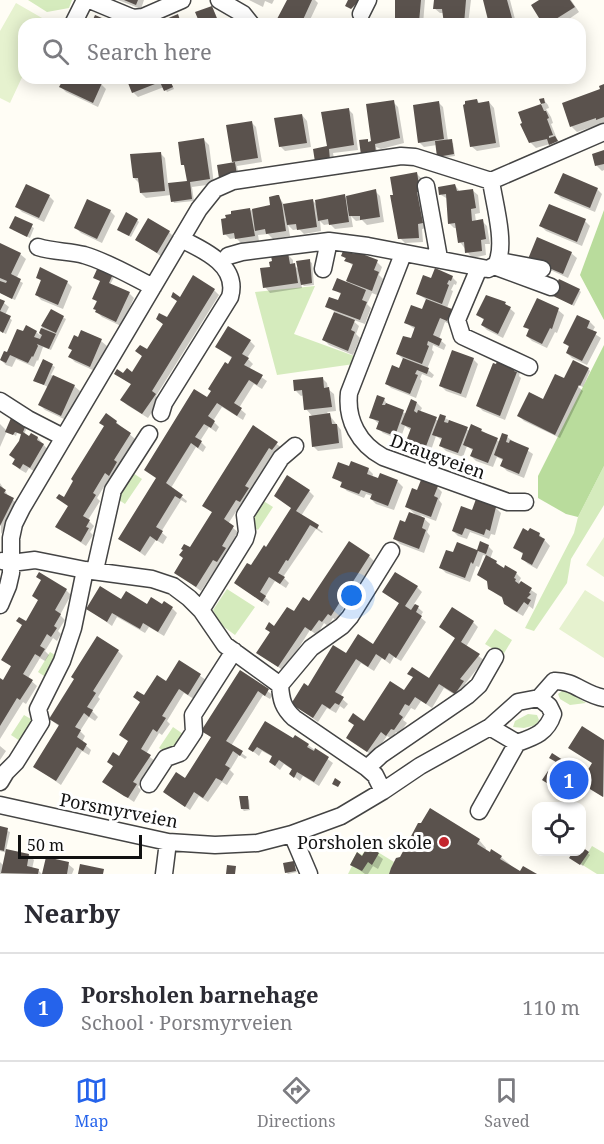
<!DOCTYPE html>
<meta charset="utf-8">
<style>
:root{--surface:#fff;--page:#f7f7f7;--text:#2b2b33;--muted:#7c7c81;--line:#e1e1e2;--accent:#2563eb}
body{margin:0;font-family:"Noto Serif",serif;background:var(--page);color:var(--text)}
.controls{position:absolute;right:18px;bottom:18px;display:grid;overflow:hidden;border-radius:12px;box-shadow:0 3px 15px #0003}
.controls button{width:54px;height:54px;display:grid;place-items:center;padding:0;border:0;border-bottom:2px solid var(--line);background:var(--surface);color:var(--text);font:30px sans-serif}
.scale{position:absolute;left:18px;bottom:15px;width:124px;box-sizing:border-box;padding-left:6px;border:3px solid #111;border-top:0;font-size:16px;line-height:21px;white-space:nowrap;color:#111;-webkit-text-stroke:4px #fff;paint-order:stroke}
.you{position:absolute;left:352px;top:596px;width:21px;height:21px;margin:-15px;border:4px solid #fff;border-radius:50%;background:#1a73e8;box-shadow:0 0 0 9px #1a73e833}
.badge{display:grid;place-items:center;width:39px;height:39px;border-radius:50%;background:var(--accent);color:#fff;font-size:20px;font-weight:700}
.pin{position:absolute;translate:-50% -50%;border:3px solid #fff;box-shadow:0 2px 6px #0006}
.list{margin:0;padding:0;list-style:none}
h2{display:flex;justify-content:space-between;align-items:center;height:78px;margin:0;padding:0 24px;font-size:26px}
h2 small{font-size:20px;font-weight:400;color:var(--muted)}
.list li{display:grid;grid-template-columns:39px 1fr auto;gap:18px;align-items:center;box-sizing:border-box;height:108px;padding:0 24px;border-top:2px solid var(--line)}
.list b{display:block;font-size:22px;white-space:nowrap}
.list p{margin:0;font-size:20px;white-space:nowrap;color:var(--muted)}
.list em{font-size:20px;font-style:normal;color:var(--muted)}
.icon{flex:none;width:33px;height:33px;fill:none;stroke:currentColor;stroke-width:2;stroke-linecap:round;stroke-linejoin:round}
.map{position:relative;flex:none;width:604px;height:874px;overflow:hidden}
.search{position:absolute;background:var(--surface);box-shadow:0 3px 15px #0003;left:18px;right:18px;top:18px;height:66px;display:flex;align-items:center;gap:15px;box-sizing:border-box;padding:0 21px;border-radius:18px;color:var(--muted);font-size:22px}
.sheet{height:186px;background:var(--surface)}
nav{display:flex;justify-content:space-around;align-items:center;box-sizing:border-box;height:84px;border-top:2px solid var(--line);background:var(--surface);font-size:16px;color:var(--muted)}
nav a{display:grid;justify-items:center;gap:3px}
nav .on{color:var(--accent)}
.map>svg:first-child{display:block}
</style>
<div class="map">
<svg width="604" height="874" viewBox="0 0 604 874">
<rect width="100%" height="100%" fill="#fffdf5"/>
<!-- green -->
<path fill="#d5ebbd" d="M28,0H72L69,8L47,12Z
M315,286L294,334L357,357L354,364L277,375L255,292Z
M604,466V505L571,559L567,583L534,631L525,628L574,533L578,517Z
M130,471L142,479L125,504L116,498Z
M262,500L273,507L258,530L251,525L250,520Z
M227,589L255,607L235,635L220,624L213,610Z
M495,629L512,640L503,655L485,644Z
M50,652L60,658L47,678L38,672Z
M562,691H567L586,703L570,705L560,699L558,694Z
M528,714L537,715L539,720L536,725L524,728L513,727L515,721Z
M24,715L36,722L23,743L11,735Z
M173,727L186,736L168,754L159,748Z
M368,846L394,862L389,874H348L352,866L350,865L357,852L362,855Z
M592,846L604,853V874H597L581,864Z"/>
<!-- forest -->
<path fill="#b9dc9c" d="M604,210V320L580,275Z
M604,345V466L578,517L566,514L538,498V476Z"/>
<!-- pitch -->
<path fill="#e6f2cf" d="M16,3L49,22L48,24H24V73L10,103L0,98V31Z
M604,537V577L586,565Z
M585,590L604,602V658L559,629Z"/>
<!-- shadow -->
<path fill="#0003" d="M118,0H144L141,9Z
M249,0H274L272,4L265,1L263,7Z
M288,0H315L318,3L308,24H286L279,18Z
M398,0H425L423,24H402L397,19Z
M436,0H471L468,24H444V13H440L434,8Z
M484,0H510L516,23L491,24Z
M542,0H571L579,12L562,24H540Z
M212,7L220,24L234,18L239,24H202Z
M65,78H88L101,84L106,89L98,107L66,92L61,87Z
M127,78H169L174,89L167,92L164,87L138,97L133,92Z
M604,86V123L577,132L572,127L564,104L602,90Z
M543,99L548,105L549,108L546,109L551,117L553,123L551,124L557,139L560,143L555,149L550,144L536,148L531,143L520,113L543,104L541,100Z
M477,100L480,104L489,102L494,108L500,147L477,151L471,146Z
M393,102L398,107L404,143L381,149L376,147L378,154L365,156L367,140L370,143Z
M438,102L443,107L448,141L453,143L455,156L441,158L437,145L424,147L419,142Z
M348,109L353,114L358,150L333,153L335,164L321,167L328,148Z
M302,115L307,121L311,147L285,151L280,146Z
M251,122L256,127L262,162L237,166L239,177L218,166L236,164L233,161Z
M204,140L209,145L214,184L192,187L194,201L174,203L171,195L146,198L141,193L139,183L134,178L160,153L165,158L168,185L189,183L186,168L183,164Z
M604,152V170L602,171L597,166L593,155Z
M417,174L422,179L427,228L422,229L423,242L405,243L400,238Z
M455,185L460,192L472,190L478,195L480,213L475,214L476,222L482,221L487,226L490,244H485L486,255L472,258L460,242L458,228H454L449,223L448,199L441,195Z
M597,189L602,194L595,212L561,198L556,193Z
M375,191L380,196L384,222L367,225L362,220L356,221L351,216L353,227L335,229L330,224L324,225L320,221L321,231L304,234L299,229L293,230L288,225L290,236L273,239L268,234L258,235L259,241L241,243L236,238L230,239L225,234L232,213L272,207L279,197L285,206L313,201L317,205L344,196L349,200Z
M49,196L54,201L44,222L22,212L17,207Z
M549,206L585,221L590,226L582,246L546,231L541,226Z
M110,211L115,216L102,243L81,233L76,228Z
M16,218L34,228L30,238L13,230Z
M137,220L139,222L131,237L121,232Z
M169,232L174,237L162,257L137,239Z
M0,245L20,254L26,259L16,279L23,283L15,300L0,293Z
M571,253L577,258L568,278L535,263Z
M358,254L377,262L382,267L379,275L383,279L377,295L372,293L367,304L371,308L365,324L351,319L359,326L356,334L360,338L353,355L329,345L324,340L336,313L327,306L339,302L342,295L334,289L346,284L353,266L343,256L357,255Z
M288,255L293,260V265L300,270L309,261L312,263L314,285L304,286L301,283L302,288L270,293L265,287L271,268Z
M112,275L114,277L110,285L129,293L134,298L121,326L102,317L97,312L98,303L94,299L102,281Z
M452,277L457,282L456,285L454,284L451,290L453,291L447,308L456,315L452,325L445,322L439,339L446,345L444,350L433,345L432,350L434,352L427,369L434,375L432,378L422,374L420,379L422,381L416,398L391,388L386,383L400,370L403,359L398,354L412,340L416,330L406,323L423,311L427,300L418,294L432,280Z
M38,278L67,282L72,287L63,309L41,300L36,294L42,282Z
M214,290L219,295L156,396L160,400L148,418L127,405L122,400L132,385L116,374L124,375L133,374L142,356L137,351H147L164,325L157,319L167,320L178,302L173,297L180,299Z
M579,290L581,292L574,306L553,295Z
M486,296L505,304L515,313L503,338L487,330L482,325L485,321L478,315Z
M0,300L9,307L5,315L12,320L6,334L0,331Z
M538,300L558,310L564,315L557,333L555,332L547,348L532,341L527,336L530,331L525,326Z
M51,311L66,319L51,350L43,347L38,361L37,360L34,367L16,359L12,367L6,365L1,360L36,332L40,335L42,327Z
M590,322L595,327L592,332L601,338L587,365L572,358L567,353L570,348L565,343Z
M82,332L101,341L107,346L95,371L75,362L70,357Z
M250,341L255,346L247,358L253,364L249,369L267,381L262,389L254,384L239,408L246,414L243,420L222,407L213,421L219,427L216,432L209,427L200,441L206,447L203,452L196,447L171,488L187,501L186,503L181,500L161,532L167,537L163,544L156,540L145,556L120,538L233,359L217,347Z
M473,359L478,364L466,398L446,391L441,386Z
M44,361L55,367L51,375L74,386L80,391L66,420L45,410L40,405L48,387L37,382Z
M514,365L520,372L519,376L521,378L505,420L483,411L478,406Z
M588,369L590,371L583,387L574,383L583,391L560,438L524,421L519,416L571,383Z
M322,378L327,383L328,389L334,394L336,411L327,412L341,430L343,448L318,451L313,446V417L306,409L304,395L301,396L296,391Z
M384,399L388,406L407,414L417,403L422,408L420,412L439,421L441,416L470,431L481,430L500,442L507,437L533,454L524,478L507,471L502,466L504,461L497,457L493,467L476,461L471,456L473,451L467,446L463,457L446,451L441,446L443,441L436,436L430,453L413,446L408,441L412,431L405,426L400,440L383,433L378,428L379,424L371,417Z
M12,420L27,428L24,434L30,438L31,435L38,438L48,450L35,472L29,468L26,473L19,469L14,464L16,461L10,455L21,441L22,435L17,433L16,436L7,431L0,447V424L7,431Z
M116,422L135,439L118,465L121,468L114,479L110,477L97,498L100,501L88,520L94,526L90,532L93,535L86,546L57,527L69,507L58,498L64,499Z
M253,427L282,448L278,454L274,452L250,491L253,494L245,506L241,504L228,524L238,532L227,551L230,554L222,566L219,564L201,591L176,573L185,559L181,555L185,546L191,549L213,513L204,506Z
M349,468L368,469L373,474L372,478L379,480L381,475L398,482L403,487L394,510L376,504L371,499L372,496L366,494L364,498L347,491L342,486L343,484L334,477Z
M0,483L9,497L18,504L5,532L3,531L1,534Z
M437,487L442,492L439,500L442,504L436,521L420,515L430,524L427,532L430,536L424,553L400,544L395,539L406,524L417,516L407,507L418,492Z
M309,491L314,496L301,516L323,532L322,533L316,529L283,577L289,583L286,588L275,581L265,597L270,602L268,606L236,583L267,549Z
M496,508L501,513L495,535L491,534L489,539L470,532L467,539L458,536L453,531L473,512Z
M539,534L550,546L537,569L528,564L523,559L524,555L515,548Z
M481,543L488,546L493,551L490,559L496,562L501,568L516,573L521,578L519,582L537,594L533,609L529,606L523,616L511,609L505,604L504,599L495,593L490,588L489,583L479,575L487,556L483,555L479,567L476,566L470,582L446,573L441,568L454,554L478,552Z
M369,556L374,561L336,620L333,618L328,626L324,623L317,635L310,630L284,671L258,653L271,633L266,629L274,628L309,603Z
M417,587L422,592L414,604L423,612L420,617L426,622L401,661L394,657L390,664L382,658L374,671L361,663L340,697L348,704L344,709L340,706L336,713L327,708L318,722L293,704L347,655L374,646L400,604L384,592Z
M66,590L71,595L60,615L65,620L58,631L61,634L57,641L53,638L45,651L49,655L45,661L40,658L28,678L37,686L26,704L23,702L0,739V680L3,682L12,667L3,660L39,601L34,596Z
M121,601L172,608L177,613L164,636L149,627L145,633L117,617L112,626L88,609Z
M473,622L478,627L466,647L484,660L465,684L468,687L460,698L444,688L432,708L421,701L415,710L411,708L403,720L407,723L399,734L396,732L392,739L387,736L373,756L348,738L405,692L414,678L409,673L429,680L456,639L441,627Z
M118,651L123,656L98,697L100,699L92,711L98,717L95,721L89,717L80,731L85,736L82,742L91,750L89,755L82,751L61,785L35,767L60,727L50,719Z
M180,662L206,680L194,699L184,693L167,721L170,724L162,735L159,733L146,754L155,761L138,787L141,790L134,802L104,782L114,767L108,762L119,758L129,742L144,697L166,683Z
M240,673L273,695L270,699L263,695L231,746L247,757L245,759L239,755L230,770L234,774L227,785L222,782L208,802L199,796L190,810L165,792L186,780L212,738L203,731Z
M265,723L294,740L308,745L333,763L319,786L303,776L300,781L291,774L293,770L284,764L280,770L270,762L273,757L262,751L259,756L250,749Z
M582,728L604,741V797L584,785L594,764Z
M0,746L6,751L0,760Z
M558,779L560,781L556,788L546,782Z
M247,798L249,800L250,810L244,811L242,809Z
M0,828L10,832L6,850L29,855L34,860L32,869L38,870L42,874H0V862L4,866L7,853L0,851Z
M479,840L486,848L485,851L501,857L520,873L534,874H391Z
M368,848L383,859L378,869L373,866L368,874H365L351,864L363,858Z
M582,849L590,855L583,866L571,858L575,852H582Z
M293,862L297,872L288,874L286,872Z
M68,864L74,869L72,874H44Z"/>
<!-- building -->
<path fill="#5a524d" d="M124,0H138L136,5Z
M287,0H312L301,24H289L277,19Z
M348,0H360L351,9L345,6Z
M395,0H421L419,22H416V24H407V21L395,20Z
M434,0H466L464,24H444L442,9H433Z
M483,0H507L512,18L489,24Z
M539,0H570L575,7L548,24H537L535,21L539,18L531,5Z
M212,6L218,21L211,24H200L195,12Z
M178,14L181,23L189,20L191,24H160L159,22Z
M95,15L116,24H91Z
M234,17L237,24H216Z
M64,78H91L102,83L93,103L59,87Z
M126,78H169L173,87L164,91L160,82L132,93Z
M604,84V117L596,120V118L570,127L562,103L600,89L599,86Z
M544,98L545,103L541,104L544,111H546L549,118L547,119L553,135L549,136V138L555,136L558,141L549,145L547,139L529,143L520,124L522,123L518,112L541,104L539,99Z
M477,99L478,103L489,101L496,143L470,147L463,105L465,104V101Z
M394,100L400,138L375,144L376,153L361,155L359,140L368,139V142L371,141L366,104Z
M439,101L444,139L418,143L413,105Z
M349,108L354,145L329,149L330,160L315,162L313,149L327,146L321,112Z
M302,114L307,143L279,147L274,118Z
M252,121L258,158L232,162L226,125Z
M204,138L210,179L190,182L192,199L171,202L168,183L187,181L184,165H181L178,142Z
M452,139L454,154L437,157L435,141Z
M604,150V164L595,166L592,154Z
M161,152L165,191L140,193L138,178H133L130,154Z
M235,162L237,175L219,178L217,165Z
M417,172L420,192H417L423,223L418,224L419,238L398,239L390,195H393L390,177Z
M563,173L598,188L590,208L554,193Z
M26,184L50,195L39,218L15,207Z
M455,184L457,191L473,189L476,208L471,209L472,221L483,219L486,239L481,240L482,251L465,253L464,242L458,243L455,223L448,224L446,194L439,195L438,187Z
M376,189L380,217L360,220V216H349L346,196Z
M345,194L349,222L329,225L328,219L318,221L315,200Z
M277,195H279L282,204L286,231L266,234L265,229L255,231L252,209L270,205L269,197Z
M87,199L111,210L97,239L74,228Z
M313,199L317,227L297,230L296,224L287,225L283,204Z
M549,204L586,219L577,242L539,226Z
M250,208L255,236L235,239L234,233L223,235L221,219L226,218L225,215L231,214V211Z
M126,212L138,219L129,236L117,230Z
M15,216L33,224L27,237L9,228Z
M148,218L170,231L157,253L135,240Z
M537,237L572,252L563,274L528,259Z
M0,243L21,253L11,274L21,279L12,299L0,293V281L6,283L7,281L0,278Z
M343,251L356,254L357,252L378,260L374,270L379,272L372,291L346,281L353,264L344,261L346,258L341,256Z
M288,253L290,264L295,263L298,283L263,288L260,268L270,267L269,262L272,261L271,256Z
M310,259L312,283L301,285L296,261Z
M40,267L68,281L58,305L35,295L41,280L36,278Z
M98,267L113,274L109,283L130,292L116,322L95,312L96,310L93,309L97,301L92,299L100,281L93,278Z
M435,268L453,276L451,281L449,280L447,284L449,285L442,304L416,294L423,275L431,278Z
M193,275L215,289L152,391L156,394L142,414L120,400L131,384L114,374L117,369L123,373L127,368L132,372L142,356L135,351L140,345L147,349L163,324L156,319L159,313L167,317L177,301L171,297L173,292L180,297Z
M337,278L366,290L362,300L367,302L360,320L325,307L329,297L338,300L341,293L332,290Z
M559,279L580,289L572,305L551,295Z
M486,295L506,302L505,304L511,307L498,334L481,325L484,319L476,315Z
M537,298L559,308L552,329L550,328L542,344L526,336L529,329L523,327Z
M0,299L5,301L0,311L11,316L3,333L0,331Z
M426,299L452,309L447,321L440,318L433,335L442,339L439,346L428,341L427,345L429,346L422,364L396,354L403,336L411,338L415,327L404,323L411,305L422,309Z
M51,309L64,316L56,333L41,326Z
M334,312L355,320L351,330L355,332L348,351L322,340Z
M577,315L590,321L587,328L597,332L582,361L566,353L569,346L563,343Z
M26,325L37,331L34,337L40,339L42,335L39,333L41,328L56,334L49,349L37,344L38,346L33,357L32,356L28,363L10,355L6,363L0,360L4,351L7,352L17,329L23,331Z
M228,326L251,340L242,354L249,358L244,365L263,375L257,385L249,380L234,403L242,408L237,416L217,403L208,416L215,421L211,428L204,424L195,437L202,441L198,448L191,443L166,483L183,495L180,499L175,496L156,527L163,531L157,541L150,536L140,552L118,539L156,478L144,470L194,389L207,397L211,391L208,389L225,362L228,364L232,357L215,347Z
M81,330L102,339L90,367L68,357L72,350L68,348L74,335L78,337Z
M452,350L474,358L461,394L439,386Z
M403,358L429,368L427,374L417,370L415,374L418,375L410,394L385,384L392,365L399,368Z
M498,358L516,366L514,371L517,372L500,416L476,406L493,363L496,364Z
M43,359L53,364L44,385L33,381Z
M573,360L589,368L580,386L579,385L555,435L517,416L529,392L543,399L555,374L564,378Z
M53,375L75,385L61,416L38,405Z
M323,377L324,388L329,387L332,407L304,410L302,390L294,391L293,380Z
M377,395L385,398L382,405H385L386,403L404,410L395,436L376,429L379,421L369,418Z
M411,399L417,402L414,411L417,413L418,410L437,417L425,449L406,441L411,428L401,424Z
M106,413L117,421L116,423L131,433L114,460L117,462L109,476L105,473L93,493L96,495L83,516L90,520L86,527L89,528L81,542L55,527L68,506L56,498L59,494L64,497L73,481L71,479L104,426L99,423Z
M330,413L332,424H337L339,443L312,447L309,416Z
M440,414L446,416L444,422L448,423L449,420L468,427L458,453L439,446L442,438L432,435Z
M11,418L26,425L23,432L29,436L31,433L38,437L37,440L44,444L30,468L23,464L20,469L12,464L15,459L9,455L19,441L21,434L15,432L13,435L5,432Z
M471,424L482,429L481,431L498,438L488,463L470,456L473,449L463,445Z
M253,425L278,442L272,450L269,448L245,486L249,488L240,502L236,500L224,519L234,526L222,546L226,548L217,562L213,560L196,587L174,573L183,558L179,555L183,550L181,549L184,544L190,547L212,512L202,506Z
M502,433L508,435L506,442L509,443L510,440L529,448L519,474L500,466L503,459L494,455Z
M351,461L369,468L367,474L378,478L380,473L398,480L388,506L370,499L372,494L361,490L359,494L340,487L342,482L332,478L338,462L349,466Z
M287,475L310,490L296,511L319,525L317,529L310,525L288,561L286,560L278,573L285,577L280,584L269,577L260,592L266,596L262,602L234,583L247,563L251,565L264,545L266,547L291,508L274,496Z
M421,480L438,486L434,496L438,498L431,517L405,507L412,488L417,490Z
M0,486L6,490L4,493L14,498L0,526Z
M476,499L496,507L490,531L486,529L484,535L465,528L462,535L452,531L461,506L472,510Z
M409,512L425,518L422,528L426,530L419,549L393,539L400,520L405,522Z
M523,528L528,531L530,528L540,533L539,536L545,539L532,565L521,559L523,553L513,548Z
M349,541L370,555L331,616L328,614L322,622L319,620L311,631L305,627L278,667L256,653L270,632L265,629L269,622L274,626L287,607L294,611L303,597L309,601Z
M480,541L489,545L486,554L478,551L473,564L471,562L465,578L439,568L446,550L453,552L457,542L477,550Z
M486,555L497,561L496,563L504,568L505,565L517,572L514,578L516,579L515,581L519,584L521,581L532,588L529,593L531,594L527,598L531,600L528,605L524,602L517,612L504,604L502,597L488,589L487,581L477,575Z
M39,572L67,589L55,610L61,614L54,626L57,628L51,637L47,634L40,646L45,649L40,657L35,654L23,674L33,680L20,700L17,698L0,726V678L3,680L11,666L1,660L22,625L16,621L19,617L26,621L38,600L32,596L41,580L36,577Z
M395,572L418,586L405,606L411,610L415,604L419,606L416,612L422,616L396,658L389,653L385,660L376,654L368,667L356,659L335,692L344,697L339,705L335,703L330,709L322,704L313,718L291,704L304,683L308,686L333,645L346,653L358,634L373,644L399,603L382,592Z
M100,586L121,599L126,591L147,604L151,597L162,604L164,601L173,607L158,632L143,623L140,629L112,613L107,622L86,609Z
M452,607L474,621L461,642L480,654L460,679L464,681L455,694L439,684L426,704L415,697L409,706L405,704L399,714L403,717L394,730L391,729L386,736L381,732L367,752L346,738L354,725L348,721L353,713L364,721L390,681L404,690L413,677L407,674L412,667L429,678L455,638L439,627Z
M97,636L119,650L93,691L96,693L87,707L93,710L89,717L84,713L75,727L81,730L77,737L87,744L83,751L77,747L56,781L33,767L59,725L49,719L74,679L71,677Z
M179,660L201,674L188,695L179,689L162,716L166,718L157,732L153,729L141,749L151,755L133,782L137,784L128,798L124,796L102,782L113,766L107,762L113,752L119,756L128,741L119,735L140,702L133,697L137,691L144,695L157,675L166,681Z
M240,670L269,689L265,696L258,691L226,741L243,751L240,756L233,751L225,765L230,768L222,781L216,778L203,798L194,792L185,807L163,792L176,772L185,778L211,737L201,731Z
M265,721L293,738L295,735L309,744L307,747L314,751L315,748L329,757L314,782L297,772L294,778L289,774L292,769L279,760L275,766L269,762L272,756L257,747L253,752L248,749Z
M582,726L604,740L603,797L580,783L592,763L568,748Z
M552,753L566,762L563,766L549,758Z
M548,771L559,777L553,787L542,780Z
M335,778L341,782L338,787L332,784Z
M239,796H248L249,809H241Z
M430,808L480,839L477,844L490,852L491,849L502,856L500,859L520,871L523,866L537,874H389L391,868L396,858L400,857L418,823H421Z
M0,826L8,828L4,851L0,850Z
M368,846L379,853L372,865L368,862L362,871L350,865L357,852L362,856Z
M582,847L589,852L580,865L569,858L573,852H582Z
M6,849L29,854L27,866L39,869L38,874L1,873Z
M46,857L69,862L67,874H42Z
M294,861L296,871L285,873L283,863Z
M80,864L104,869L103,874H78Z
M227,865L236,866L235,874H226Z"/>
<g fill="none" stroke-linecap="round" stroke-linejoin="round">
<defs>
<path id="minor" d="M90,0L133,18L143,17L182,0
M219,0L243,14L251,24
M361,14L368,0
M73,24L85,0
M491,181L604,132
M426,186L439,258
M38,247C54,252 69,251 84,255C108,262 131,276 153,287
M403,254L349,393C346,420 359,444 383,457L508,502H525
M505,262L542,269
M494,266L551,287
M479,268L457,320L462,336L529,367
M323,269L329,241
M0,401L28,419L63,437
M161,413L164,403L230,297C239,266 204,250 181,239
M2,561L11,563L35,560L85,570L152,579L173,586L189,598L201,610L225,645L280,685C281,700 283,708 294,718L367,768L375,775L383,791
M95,570L113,490L149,434
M0,605L8,586L11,573V538L14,524L22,508L199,209L215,189L233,181L401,156L415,157L491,181C494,202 505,240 498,260C497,265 492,267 488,269L368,246L329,241L242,252L228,256
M201,610L245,539L247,532L245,515L281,458L295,446
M280,685L311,648L342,626L350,617L391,551
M539,698L554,681C573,680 585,695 604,698
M490,727L517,743C534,737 547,733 553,714L549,706L539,698
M367,768L381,755L467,696L479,685L495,657
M0,782L6,772L16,762L41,722L38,709L62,661L73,628L85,570
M149,784L166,758L180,753L194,732L193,715L234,651
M0,805L168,842L215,845L257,843L292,834L341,816L383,791L420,766L490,727L518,702L539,698
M479,811L517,743
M292,834L309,874
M164,874L168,842"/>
</defs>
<!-- minor casing -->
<use href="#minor" stroke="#444" stroke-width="19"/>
<!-- minor -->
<use href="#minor" stroke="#fff" stroke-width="16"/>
</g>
<!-- markers -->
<circle fill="#c4262e" stroke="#fff" stroke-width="2" cx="444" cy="842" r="6"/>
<g text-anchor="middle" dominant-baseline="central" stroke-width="6" stroke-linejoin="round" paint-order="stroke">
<!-- street labels -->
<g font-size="18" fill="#111" stroke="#fff">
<text transform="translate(438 456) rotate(20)">Draugveien</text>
<text transform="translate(119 810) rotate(11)">Porsmyrveien</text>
</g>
<!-- poi labels -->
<g font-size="18" fill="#111" stroke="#fff" text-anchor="end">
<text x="432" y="842">Porsholen skole</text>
</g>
</g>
</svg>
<div class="controls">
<button><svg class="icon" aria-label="locate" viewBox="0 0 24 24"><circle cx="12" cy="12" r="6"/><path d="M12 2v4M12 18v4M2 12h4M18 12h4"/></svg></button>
</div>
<div class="scale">50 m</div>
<div class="you"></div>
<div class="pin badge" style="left:569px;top:780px">1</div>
<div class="search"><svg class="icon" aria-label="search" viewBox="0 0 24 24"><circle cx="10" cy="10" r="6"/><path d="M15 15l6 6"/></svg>Search here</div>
</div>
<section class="sheet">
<h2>Nearby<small></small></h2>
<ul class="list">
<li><span class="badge">1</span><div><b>Porsholen barnehage</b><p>School · Porsmyrveien</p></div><em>110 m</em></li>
</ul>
</section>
<nav>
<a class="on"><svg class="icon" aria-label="map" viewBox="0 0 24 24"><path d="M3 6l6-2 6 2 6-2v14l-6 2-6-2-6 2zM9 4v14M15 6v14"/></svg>Map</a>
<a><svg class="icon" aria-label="directions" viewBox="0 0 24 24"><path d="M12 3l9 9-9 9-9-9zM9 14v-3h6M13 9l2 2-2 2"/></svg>Directions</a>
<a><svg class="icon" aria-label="saved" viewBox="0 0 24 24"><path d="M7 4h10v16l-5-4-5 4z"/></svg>Saved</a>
</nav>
